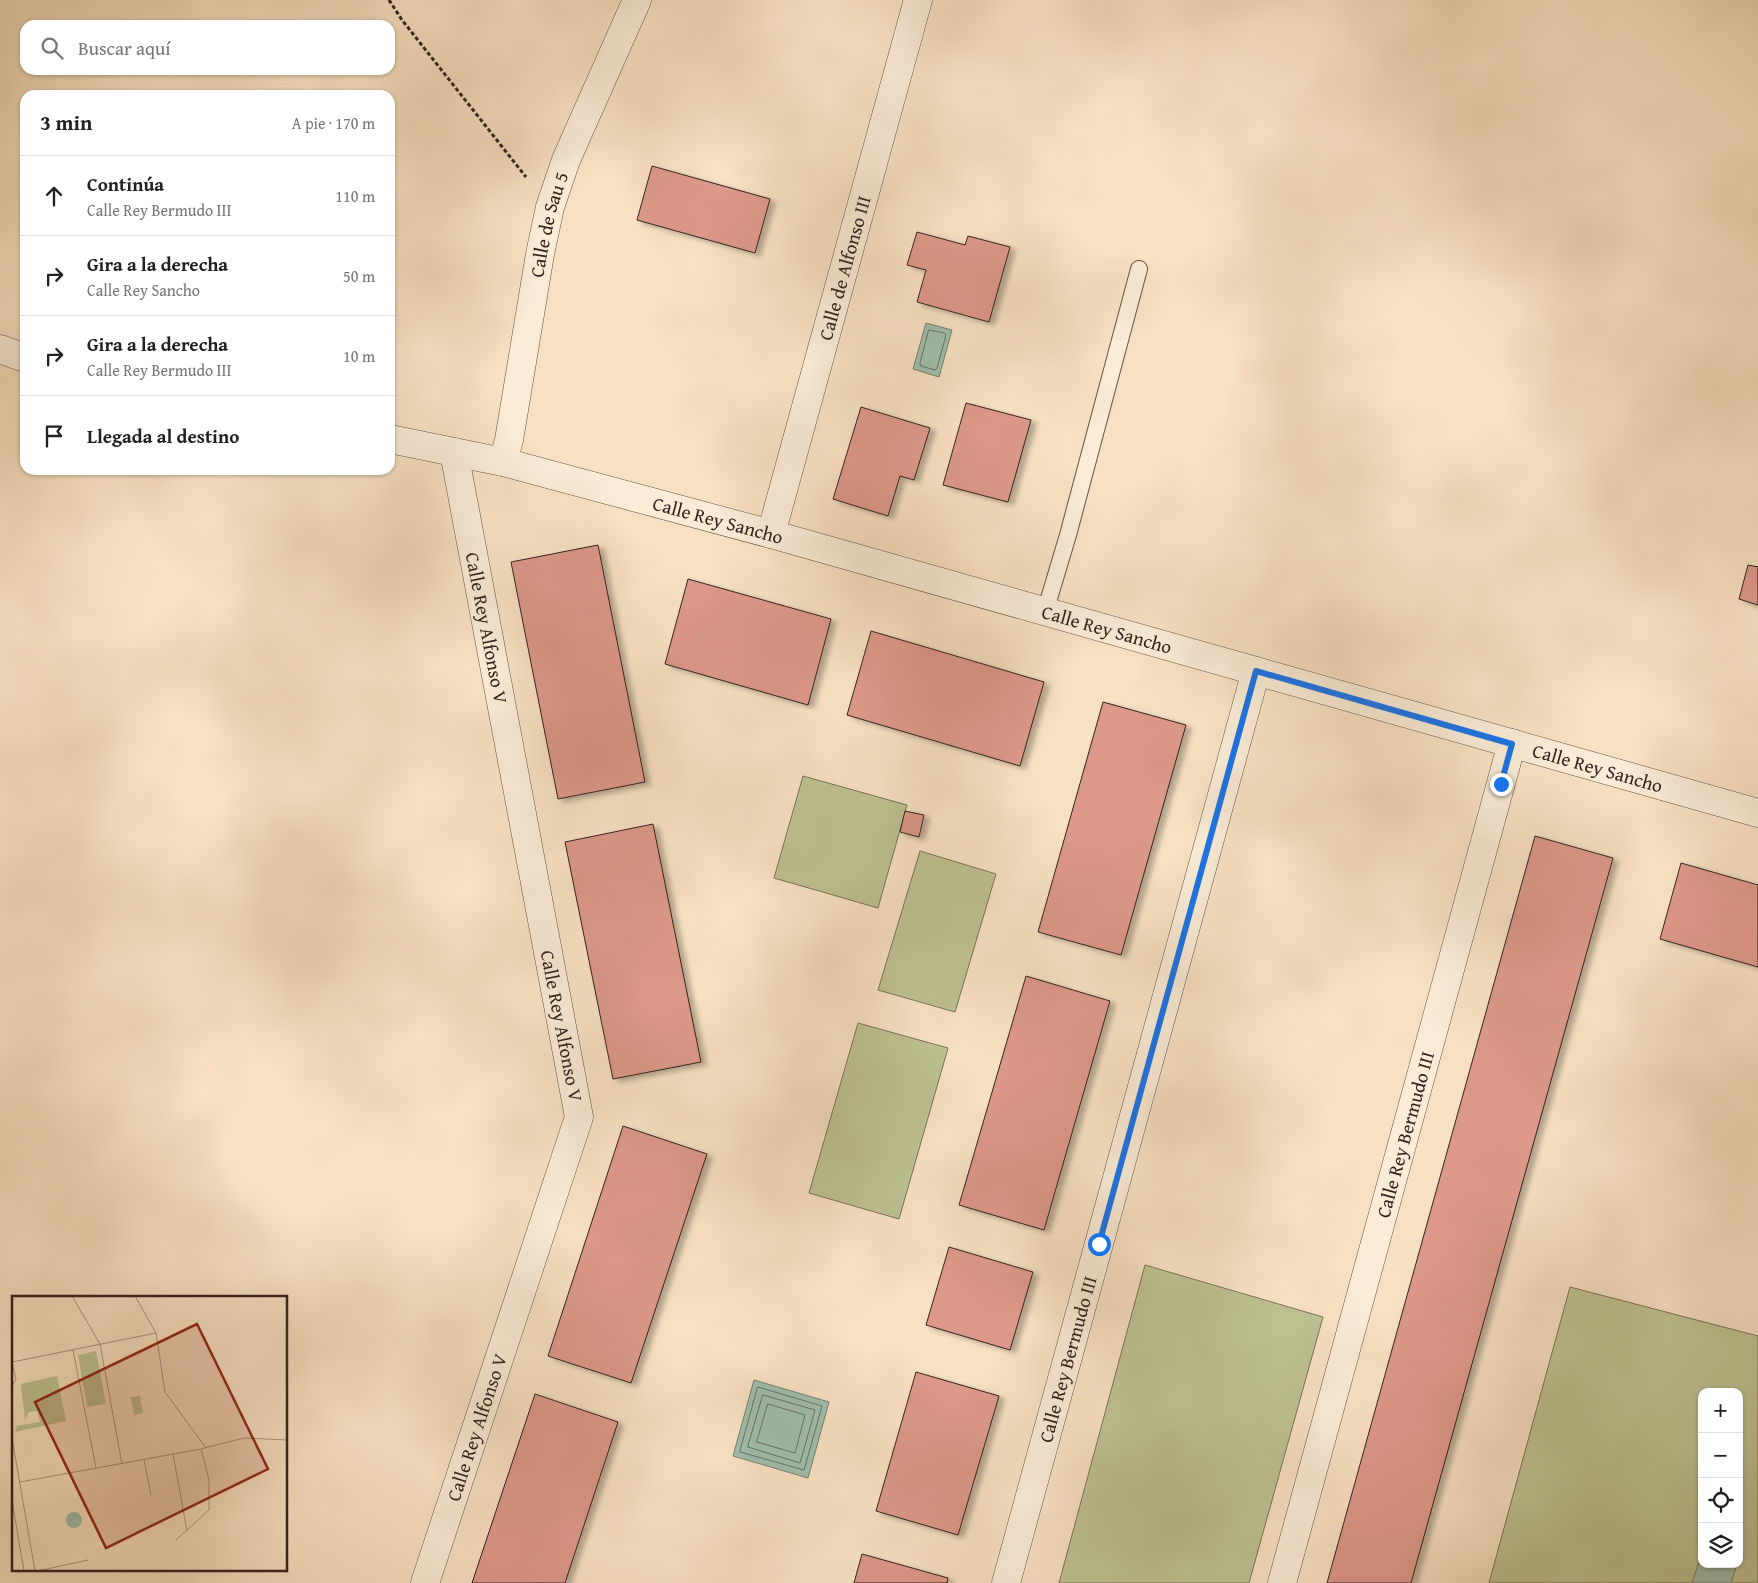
<!DOCTYPE html>
<html lang="es">
<meta charset="utf-8">
<style>
:root{--surface:#fff;--page:#f6f6f6;--text:#202124;--muted:#757577;--line:#e0e0e0}
body{margin:0;font-family:"Gentium Book Plus",serif;background:var(--page);color:var(--text)}
.controls{position:absolute;right:15px;bottom:15px;display:grid;overflow:hidden;border-radius:10px;box-shadow:0 1px 4px #0004}
.controls button{width:45px;height:45px;display:grid;place-items:center;padding:0;border:0;border-bottom:1px solid var(--line);background:var(--surface);color:var(--text);font:25px sans-serif}
.stop{position:absolute;width:15px;height:15px;margin:-11px;border:4px solid #1a73e8;border-radius:50%;background:#fff}
.stop.end{background:#1a73e8;border-color:#fff;box-shadow:0 1px 5px #0008}
.list{margin:0;padding:0;list-style:none}
h2{display:flex;justify-content:space-between;align-items:center;height:65px;margin:0;padding:0 20px;font-size:21px}
h2 small{font-size:16px;font-weight:400;color:var(--muted)}
.list li{display:grid;grid-template-columns:32px 1fr auto;gap:15px;align-items:center;box-sizing:border-box;height:80px;padding:0 20px;border-top:1px solid var(--line)}
.list b{display:block;font-size:19px;white-space:nowrap}
.list p{margin:0;font-size:16px;white-space:nowrap;color:var(--muted)}
.list em{font-size:16px;font-style:normal;color:var(--muted)}
.icon{flex:none;width:28px;height:28px;fill:none;stroke:currentColor;stroke-width:2;stroke-linecap:round;stroke-linejoin:round}
.map{position:relative;flex:none;width:1758px;height:1583px;overflow:hidden}
.search{position:absolute;background:var(--surface);box-shadow:0 1px 4px #0004;left:20px;top:20px;width:375px;height:55px;display:flex;align-items:center;gap:12px;box-sizing:border-box;padding:0 18px;border-radius:15px;color:var(--muted);font-size:19px}
.panel{position:absolute;background:var(--surface);box-shadow:0 1px 4px #0004;left:20px;top:90px;width:375px;height:385px;border-radius:15px}
.map>svg:first-child{display:block}
</style>
<div class="map">
<svg width="1758" height="1583" viewBox="0 0 1758 1583">
<defs>
<filter id="shadow"><feDropShadow dx="5.5" dy="3" stdDeviation="2.5" flood-color="#0004"/></filter>
</defs>
<rect width="100%" height="100%" fill="#f8e1c2"/>
<filter id="stains"><feTurbulence type="fractalNoise" baseFrequency=".004" numOctaves="4"/><feColorMatrix values="0 0 0 0 .2 0 0 0 0 .09 0 0 0 0 .02 0 0 0 .5 -.17"/></filter>
<radialGradient id="worn" r=".72"><stop offset=".6" stop-color="#630" stop-opacity="0"/><stop offset="1" stop-color="#630" stop-opacity=".3"/></radialGradient>
<!-- green -->
<path fill="#bec293" stroke="#787258" fill-rule="evenodd" d="M803,776L907,805L878,908L774,878Z
M920,851L996,874L955,1012L878,990Z
M858,1023L948,1048L899,1219L809,1193Z
M1145,1265L1323,1317L1249,1583H1059Z
M1570,1287L1758,1336V1583H1489ZM1702,1392H1739V1564H1702Z"/>
<!-- water -->
<path fill="#9fbeac" stroke="#738072" d="M926,323L952,330L939,377L913,369Z
M754,1380L829,1402L808,1478L733,1456Z
M1702,1553V1564H1737L1731,1583H1692Z"/>
<g fill="none" stroke-linecap="round" stroke-linejoin="round">
<!-- shore -->
<path stroke="#687064" stroke-width="1" d="M929,330L944,333L946,335L937,368L935,370L921,366L920,364Z
M758,1387L822,1406L804,1470L740,1452Z
M763,1395L815,1410L800,1463L748,1447Z
M768,1404L805,1415L795,1453L757,1442Z"/>
</g>
<!-- building -->
<path fill="#dc9888" stroke="#32221c" filter="url(#shadow)" d="M652,166L770,199L755,253L637,220Z
M917,232L965,245L968,236L1010,247L989,322L917,302L926,270L907,265Z
M966,403L1031,420L1008,502L943,485Z
M861,407L930,428L914,480L900,476L888,516L833,499Z
M598,545L645,782L558,799L511,562Z
M1748,565L1758,567V605L1739,599Z
M688,579L831,619L808,705L665,664Z
M871,631L1044,682L1020,766L847,715Z
M1103,702L1186,725L1121,955L1038,932Z
M905,811L924,815L919,837L900,832Z
M653,824L701,1062L613,1079L565,842Z
M1535,836L1613,858L1411,1583H1327Z
M1681,863L1758,885V967L1660,939Z
M1026,976L1110,1001L1044,1230L959,1205Z
M623,1126L707,1154L631,1383L548,1356Z
M949,1247L1033,1272L1010,1350L926,1325Z
M916,1372L999,1396L958,1535L876,1511Z
M535,1394L618,1422L565,1583H472Z
M862,1554L948,1578L947,1583H854Z"/>
<g fill="none" stroke-linecap="round" stroke-linejoin="round">
<defs>
<path id="service" d="M1045,612L1068,535L1139,269"/>
<g id="minor">
<path d="M0,349L25,358"/>
<path id="s1" d="M390,439L503,462L771,534L1758,813"/>
<path id="s2" d="M503,462L509,440L540,254L550,207L566,160L637,0"/>
<path id="s3" d="M771,534L918,0"/>
<path id="s4" d="M425,1583L579,1117L454,452"/>
<path id="s5" d="M1006,1583L1256,671"/>
<path id="s6" d="M1282,1583L1512,743"/>
</g>
</defs>
<!-- service casing -->
<use href="#service" stroke="#645246" stroke-width="18"/>
<!-- minor casing -->
<use href="#minor" stroke="#645246" stroke-width="29"/>
<!-- path -->
<path stroke="#32221c" stroke-width="3" stroke-dasharray="4 2.5" stroke-linecap="butt" d="M389,0L402,20L526,177"/>
<!-- service -->
<use href="#service" stroke="#faecd7" stroke-width="16"/>
<!-- minor -->
<use href="#minor" stroke="#faecd7" stroke-width="28"/>
</g>
<g fill="none" stroke-linecap="round" stroke-linejoin="round">
<!-- route -->
<path stroke="#1a73e8" stroke-width="6" d="M1099,1244L1256,671L1512,744L1501,784"/>
</g>
<g text-anchor="middle" dominant-baseline="central" stroke-width="4.5" stroke-linejoin="round" paint-order="stroke">
<!-- street labels -->
<g font-size="19" fill="#32221c" stroke="#faecd7">
<text stroke="none"><textPath href="#s2" startOffset="242">Calle de Sau 5</textPath></text>
<text stroke="none"><textPath href="#s3" startOffset="276">Calle de Alfonso III</textPath></text>
<text stroke="none"><textPath href="#s1" startOffset="338">Calle Rey Sancho</textPath></text>
<text transform="translate(487 628) rotate(79)">Calle Rey Alfonso V</text>
<text stroke="none"><textPath href="#s1" startOffset="742">Calle Rey Sancho</textPath></text>
<text stroke="none"><textPath href="#s1" startOffset="1252">Calle Rey Sancho</textPath></text>
<text transform="translate(562 1026) rotate(79)">Calle Rey Alfonso V</text>
<text stroke="none"><textPath href="#s6" startOffset="465">Calle Rey Bermudo III</textPath></text>
<text stroke="none"><textPath href="#s5" startOffset="232">Calle Rey Bermudo III</textPath></text>
<text stroke="none"><textPath href="#s4" startOffset="164">Calle Rey Alfonso V</textPath></text>
</g>
</g>
<!-- overview -->
<g transform="translate(12 1296)">
<rect width="275" height="275" fill="#f8e1c2"/>
<path d="M84,55L94,108L75,111L66,59ZM45,80L54,125L3,136L5,130L28,126L25,115L17,116L13,124L9,88ZM128,100L131,117L122,119L119,101Z" fill="#bec293"/>
<path d="M54 224a8 8 0 1 1 16 0a8 8 0 1 1-16 0Z" fill="#9fbeac"/>
<path fill="none" stroke="#a99580" stroke-width="1" d="M60,0L88,48L110,168M123,0L144,37L153,96L194,152M61,54L84,172M0,66L144,37M0,67L4,83L0,91M0,142L23,275M161,158L175,235M132,164L139,199M8,186L189,153L232,142L275,144M0,204L12,275M164,244L197,214V184L189,153M26,275L76,264"/>
<path fill="#8f2418" fill-opacity="0.15" stroke="#8f2418" stroke-width="2.5" d="M185,28L256,173L94,252L23,106Z"/>
<rect width="275" height="275" fill="none" stroke="#32221c" stroke-width="2.5"/>
</g>
<rect width="100%" height="100%" filter="url(#stains)"/>
<rect width="100%" height="100%" fill="url(#worn)"/>
</svg>
<div class="controls">
<button>+</button>
<button>−</button>
<button><svg class="icon" aria-label="locate" viewBox="0 0 24 24"><circle cx="12" cy="12" r="6"/><path d="M12 2v4M12 18v4M2 12h4M18 12h4"/></svg></button>
<button><svg class="icon" aria-label="layers" viewBox="0 0 24 24"><path d="M12 4l9 5-9 5-9-5zM3 14l9 5 9-5"/></svg></button>
</div>
<div class="stop" style="left:1099px;top:1244px"></div>
<div class="stop end" style="left:1501px;top:784px"></div>
<div class="search"><svg class="icon" aria-label="search" viewBox="0 0 24 24"><circle cx="10" cy="10" r="6"/><path d="M15 15l6 6"/></svg>Buscar aquí</div>
<section class="panel">
<h2>3 min<small>A pie · 170 m</small></h2>
<ul class="list">
<li><svg class="icon" aria-label="ahead" viewBox="0 0 24 24"><path d="M12 20V5M6 11l6-6 6 6"/></svg><div><b>Continúa</b><p>Calle Rey Bermudo III</p></div><em>110 m</em></li>
<li><svg class="icon" aria-label="right" viewBox="0 0 24 24"><path d="M7 20v-9h11M14 6l5 5-5 5"/></svg><div><b>Gira a la derecha</b><p>Calle Rey Sancho</p></div><em>50 m</em></li>
<li><svg class="icon" aria-label="right" viewBox="0 0 24 24"><path d="M7 20v-9h11M14 6l5 5-5 5"/></svg><div><b>Gira a la derecha</b><p>Calle Rey Bermudo III</p></div><em>10 m</em></li>
<li><svg class="icon" aria-label="arrive" viewBox="0 0 24 24"><path d="M6 21V4h12l-3 4 3 4H6"/></svg><div><b>Llegada al destino</b></div></li>
</ul>
</section>
</div>
